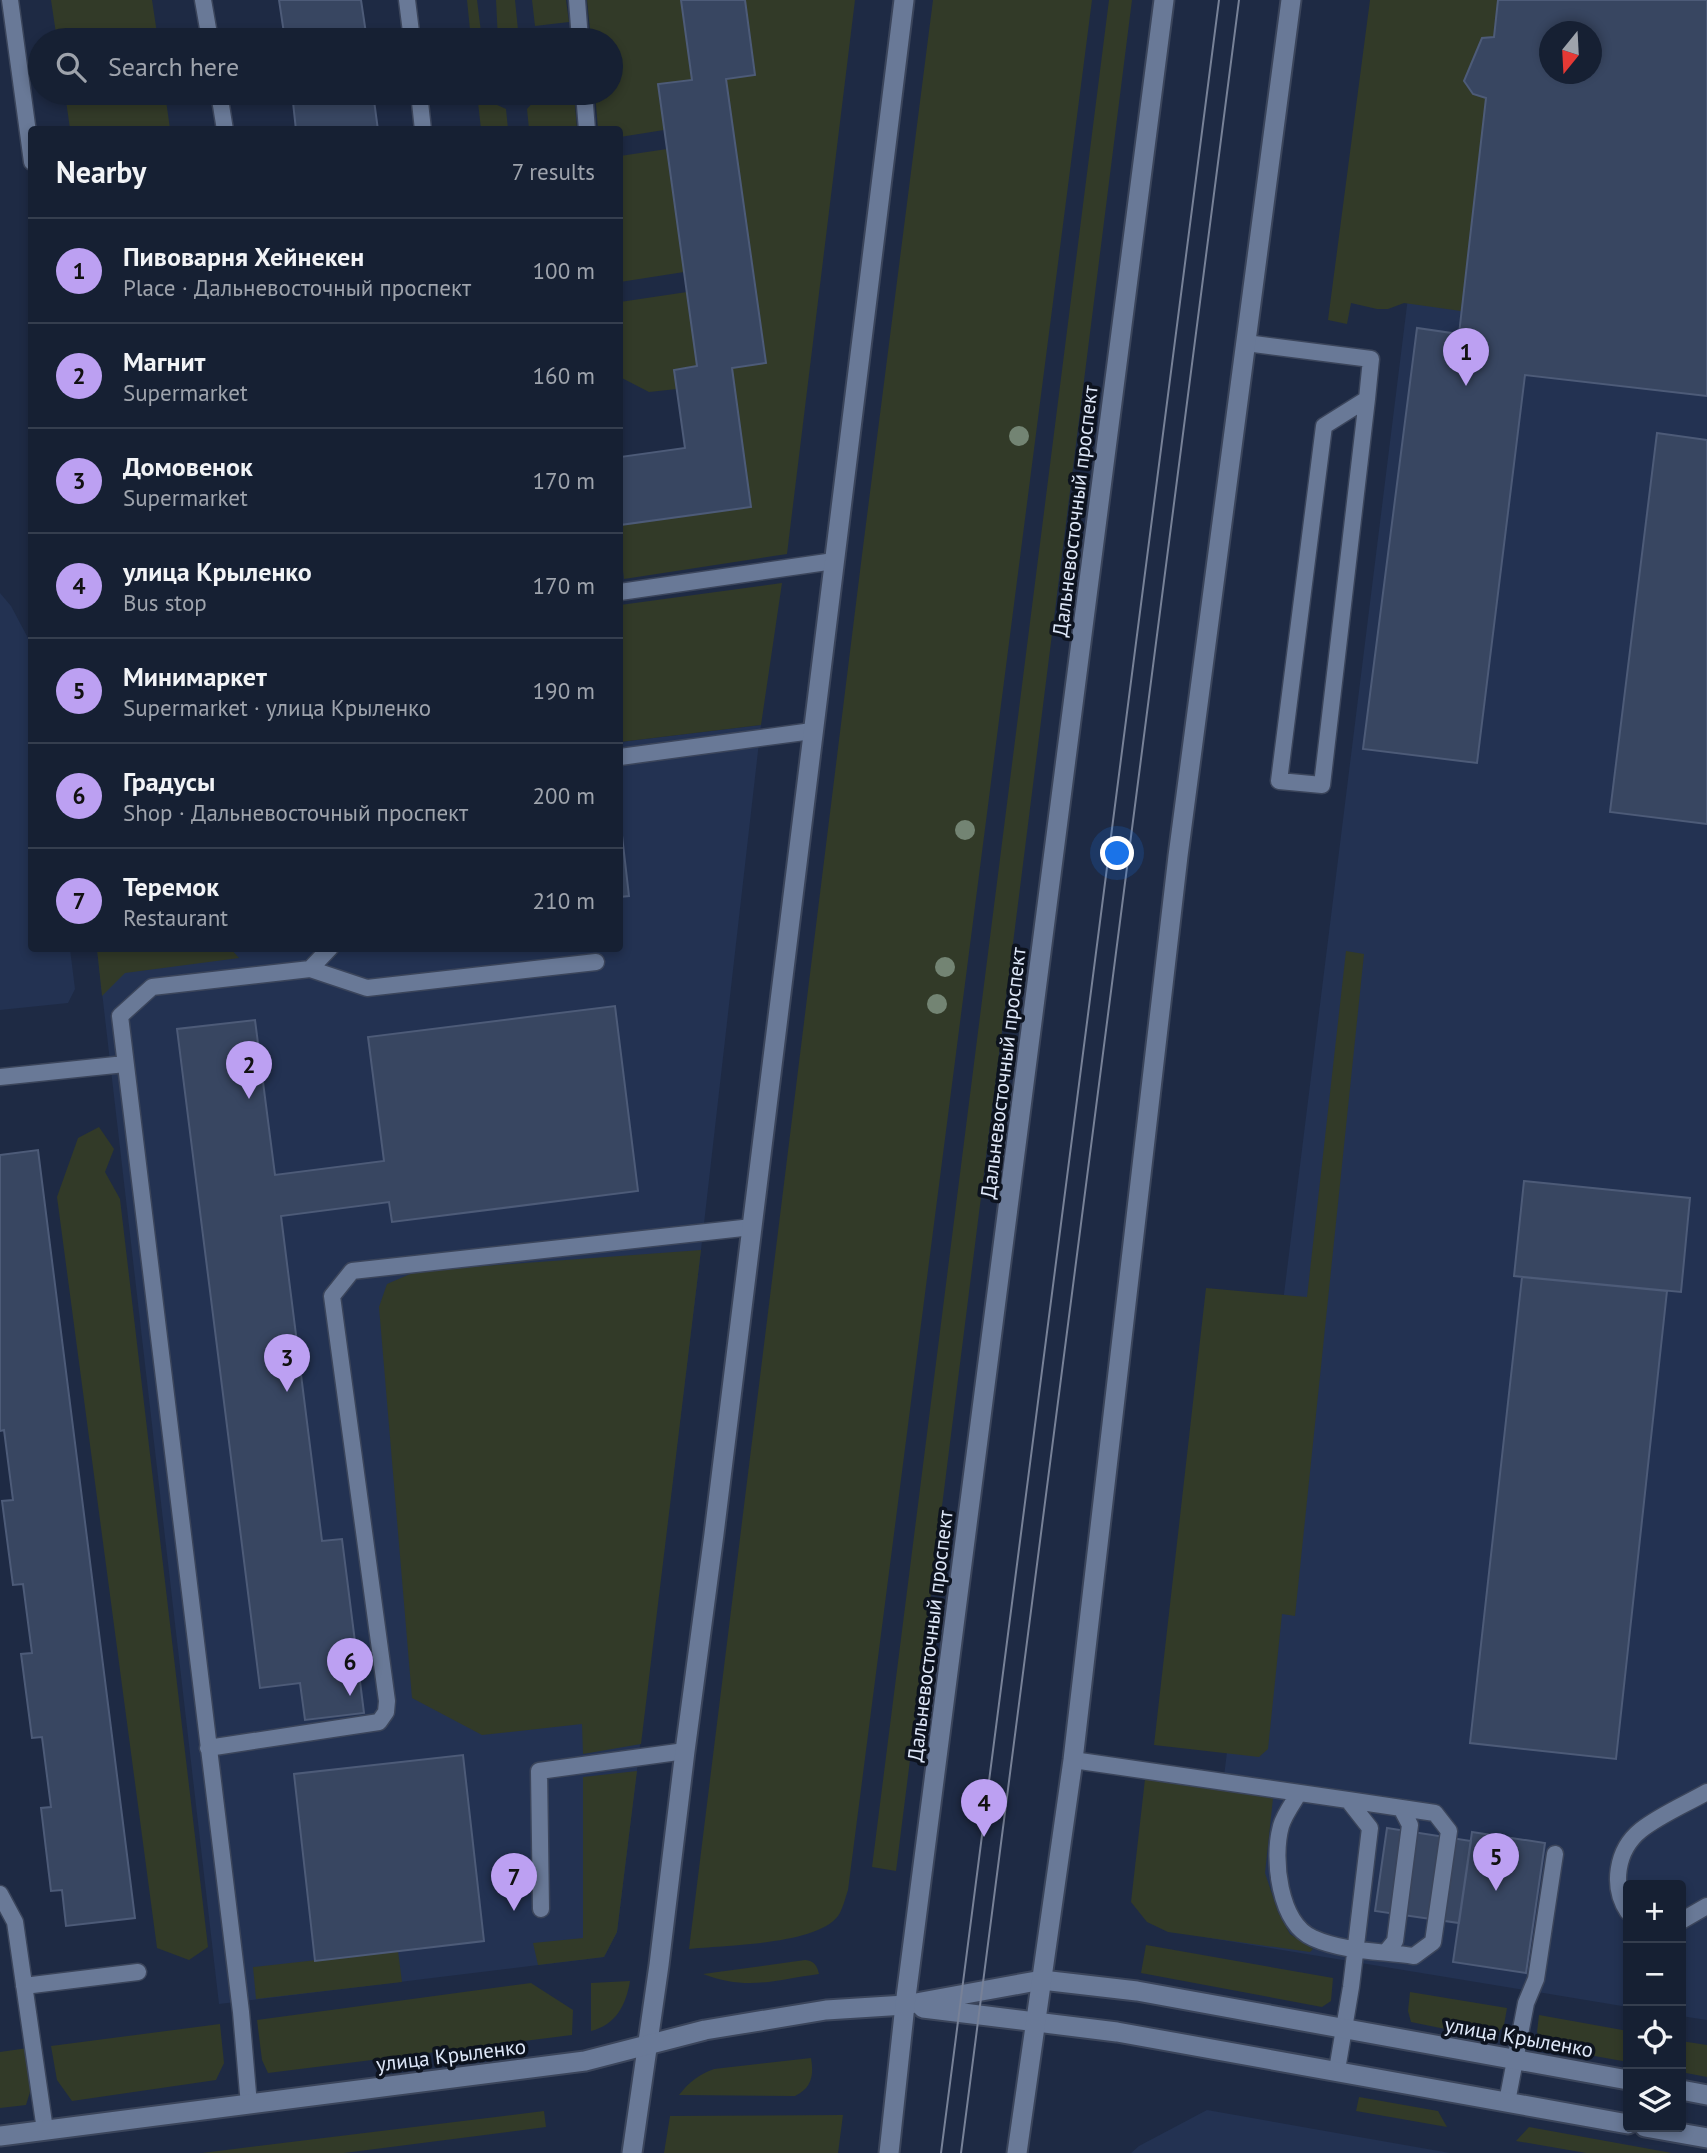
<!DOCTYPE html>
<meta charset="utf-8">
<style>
:root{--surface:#162033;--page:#1f283b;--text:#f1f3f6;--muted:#9ea3ac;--line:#353e4e;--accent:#bca0f2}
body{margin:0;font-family:"PT Sans",sans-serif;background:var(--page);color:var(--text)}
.controls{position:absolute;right:21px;bottom:21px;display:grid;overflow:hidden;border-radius:7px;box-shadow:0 4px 10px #0003}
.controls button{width:63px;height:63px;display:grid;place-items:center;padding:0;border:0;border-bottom:2px solid var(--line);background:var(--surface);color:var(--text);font:35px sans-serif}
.compass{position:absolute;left:1539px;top:21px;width:63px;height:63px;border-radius:50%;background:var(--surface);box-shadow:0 4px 10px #0003;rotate:198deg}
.you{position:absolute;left:1118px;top:854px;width:24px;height:24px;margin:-18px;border:5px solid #fff;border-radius:50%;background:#1a73e8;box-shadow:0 0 0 10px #1a73e833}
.badge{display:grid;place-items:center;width:46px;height:46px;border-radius:50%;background:var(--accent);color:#111;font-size:23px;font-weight:700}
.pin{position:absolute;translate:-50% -58px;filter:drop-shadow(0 2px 4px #0008)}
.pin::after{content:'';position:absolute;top:37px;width:24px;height:21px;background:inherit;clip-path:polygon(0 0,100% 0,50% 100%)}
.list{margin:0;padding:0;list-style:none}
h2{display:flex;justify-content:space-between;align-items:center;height:91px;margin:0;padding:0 28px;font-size:30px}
h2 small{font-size:23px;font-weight:400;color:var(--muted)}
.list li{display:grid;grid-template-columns:46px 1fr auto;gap:21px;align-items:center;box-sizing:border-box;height:105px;padding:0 28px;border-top:2px solid var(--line)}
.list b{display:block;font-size:26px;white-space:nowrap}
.list p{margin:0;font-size:23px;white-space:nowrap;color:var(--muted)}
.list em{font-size:23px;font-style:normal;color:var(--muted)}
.icon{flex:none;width:38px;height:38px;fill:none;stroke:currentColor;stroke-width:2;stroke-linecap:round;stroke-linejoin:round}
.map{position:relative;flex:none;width:1707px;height:2153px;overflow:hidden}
.search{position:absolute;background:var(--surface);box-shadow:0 4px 10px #0003;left:28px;top:28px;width:595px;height:77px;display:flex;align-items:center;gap:18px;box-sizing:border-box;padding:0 24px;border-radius:38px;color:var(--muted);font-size:26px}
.panel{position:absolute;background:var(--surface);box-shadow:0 4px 10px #0003;left:28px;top:126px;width:595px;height:826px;border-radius:7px}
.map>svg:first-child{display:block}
</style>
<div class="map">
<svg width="1707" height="2153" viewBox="0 0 1707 2153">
<rect width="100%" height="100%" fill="#1e2a44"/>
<!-- built -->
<path fill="#233252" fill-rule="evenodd" d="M1445,0H1707V2020L1681,2016V1885H1628V2007L1204,1937ZM1550,32H1592V74H1550Z
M0,593L11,606L29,640L31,658L32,948L70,949L75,989L68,1003L0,1010Z
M761,725L701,1250L617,1932L604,1957L219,2004L97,949L620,948V742Z
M1207,2110L1450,2153H1131L1139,2146Z"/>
<!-- green -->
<path fill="#323a28" d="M51,0H152L158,40H57Z
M467,0H477L482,40H471Z
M496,0H515L519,40H498Z
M532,0H566L569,22L535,26Z
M587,0H681L692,80L658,84L664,130L620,137V130L598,129L595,93H611V40H591Z
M745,0H855L787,554L624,579L620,545V525L751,506L732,368L766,363L726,79L755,74Z
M933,0H1092L848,1890C845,1898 843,1909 838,1916C816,1945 725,1945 689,1949L862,555Z
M1109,0H1132L896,1871L872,1867Z
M1370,0H1498L1494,37L1482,38L1465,81L1473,94L1486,98L1461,311L1404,303L1388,309H1377L1351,303L1347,324L1328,320Z
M65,93H165L170,129H70Z
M477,93H489L495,104L506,109L508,129H481Z
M538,93H574L577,129H529L527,109L535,100Z
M667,149L684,272L620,282V156Z
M687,292L697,366L674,370L677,389L649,392L620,377V302Z
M782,583L761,725L620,742V605Z
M97,949H231L239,958L125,973L102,996Z
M1346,951L1364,954L1295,1616L1282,1614L1268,1749L1259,1757L1154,1745L1206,1288L1307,1297Z
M99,1127L114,1149L105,1172L120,1199L208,1947L189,1960L157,1948L57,1197L78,1138Z
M701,1250L641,1744L583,1754L582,1724L482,1735L412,1698L379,1307L387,1284L417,1271Z
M637,1771L617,1932L604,1957L538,1965L533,1943L583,1938V1777Z
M1145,1779L1273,1798L1265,1873L1278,1912L1290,1934L1313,1949L1310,1952L1168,1932L1147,1922L1131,1902Z
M1146,1945L1333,1978L1331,2001L1322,2007L1141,1973Z
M398,1951L402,1982L256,1999L253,1967Z
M805,1960C814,1961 817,1965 819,1974C775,1980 747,1991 703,1974Z
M630,1981C626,2005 616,2025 591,2031V1983Z
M531,1983L573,2010L572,2035L268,2073L262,2060L257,2020Z
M1410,1992L1507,2008L1504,2025L1494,2039L1411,2022L1408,2011Z
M1539,2015L1628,2031V2062L1544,2047L1537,2032Z
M220,2024L224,2063L216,2080L72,2101L57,2080L51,2046Z
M1681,2041L1707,2045V2077L1681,2072Z
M28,2048L33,2082L26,2105L0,2108V2052Z
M811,2058C814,2075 812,2088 795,2096L679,2095C689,2082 698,2075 714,2069Z
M1359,2097L1438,2111L1447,2127L1356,2111Z
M544,2111L546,2127L344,2153H202Z
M843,2115L838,2153H664L670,2116Z
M1529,2127L1672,2153H1586L1516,2141Z"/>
<!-- building -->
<path fill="#384661" stroke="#4d5b78" stroke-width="2" fill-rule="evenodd" d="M279,0H361L367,40H285Z
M681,0H745L755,75L726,79L766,363L732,368L751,507L620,525V457L685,448L674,370L697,366L658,84L692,80Z
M1498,0H1707V396L1525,375L1477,763L1363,749L1417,328L1459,334L1486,98L1473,94L1464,81L1482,38L1494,37ZM1550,32H1592V74H1550Z
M292,93H373L378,130H296Z
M1657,433L1707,440V824L1610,812Z
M620,818L629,896L620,897Z
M615,1006L638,1191L392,1222L389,1202L281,1216L322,1541L342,1539L364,1713L305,1720L300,1683L260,1688L177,1029L255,1020L275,1175L384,1161L368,1037Z
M38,1150L135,1918L66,1926L62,1890L51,1891L41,1808L51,1807L42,1737L32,1738L21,1654L32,1653L23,1584L13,1585L2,1501L13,1500L4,1430L0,1431V1155Z
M1524,1181L1690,1198L1681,1292L1514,1276Z
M1522,1277L1667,1291L1616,1759L1470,1743Z
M463,1755L484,1941L315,1961L294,1774Z
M1387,1828L1471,1841L1459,1923L1375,1911Z
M1472,1832L1545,1843L1526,1973L1453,1962Z"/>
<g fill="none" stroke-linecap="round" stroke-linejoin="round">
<defs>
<path id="service" d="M10,0L32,162
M203,0L210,40
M407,0L412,40
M577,0L580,40
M219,93L225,130
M419,93L423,130
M584,93L587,130
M1246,343L1371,359L1367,399L1322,785L1279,781L1324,426L1367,399
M620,592L834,561
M620,757L812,731
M310,969L367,988L596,962
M0,1077L125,1064
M208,1748L379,1722L386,1712L387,1701L332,1296L352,1271L752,1227
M1073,1760L1348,1800L1370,1828L1351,1987L1337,2070
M1299,1793C1293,1803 1284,1815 1281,1826C1272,1858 1279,1923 1313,1938C1344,1952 1382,1951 1414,1956L1433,1942L1449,1831L1435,1813L1348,1800
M0,1894L15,1922L45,2130
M541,1909L539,1771L685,1751
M1628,1912C1611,1887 1616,1850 1641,1830C1660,1815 1686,1804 1707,1792
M1681,1921L1707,1906
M1386,1952L1395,1941L1410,1825L1401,1808
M24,1986L138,1972
M1507,2102L1526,2003L1536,1979L1555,1854
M249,2105L241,2012L120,1016L152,987L310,969L330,948"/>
<path id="minor" d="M632,2153L659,1965L685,1751L714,1534L904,0"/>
<path id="tertiary" d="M923,2008L1117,2032L1628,2124
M1681,2090L1707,2095
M1645,2127L1707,2138
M0,2136L585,2061L705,2030L826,2010L905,2005L1042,1980L1137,1991L1628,2080"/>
<path id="secondary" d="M889,2153L905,2005L1164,0
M1017,2153L1073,1760L1178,856L1291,0"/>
</defs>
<!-- service casing -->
<use href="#service" stroke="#3b455b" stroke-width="19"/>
<!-- minor casing -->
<use href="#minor" stroke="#3b455b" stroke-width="23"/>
<!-- tertiary casing -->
<use href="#tertiary" stroke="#3b455b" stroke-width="23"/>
<!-- secondary casing -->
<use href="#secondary" stroke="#3b455b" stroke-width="23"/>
<!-- service -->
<use href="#service" stroke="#697997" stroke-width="16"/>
<!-- minor -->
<use href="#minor" stroke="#697997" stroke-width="19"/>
<!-- tertiary -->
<use href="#tertiary" stroke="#697997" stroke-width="19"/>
<!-- secondary -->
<use href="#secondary" stroke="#697997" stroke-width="19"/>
<!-- tram -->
<path stroke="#778197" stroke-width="2" d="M941,2153L1219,0
M961,2153L1239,0"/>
</g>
<!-- trees -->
<g fill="#738473">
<circle cx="1019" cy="436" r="10"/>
<circle cx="965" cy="830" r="10"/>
<circle cx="945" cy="967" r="10"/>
<circle cx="937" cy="1004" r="10"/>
</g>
<g text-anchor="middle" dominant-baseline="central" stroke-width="7" stroke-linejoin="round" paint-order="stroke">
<!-- street labels -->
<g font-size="21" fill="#dee7f8" stroke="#0d131f">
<text transform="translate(1075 511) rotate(-83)">Дальневосточный проспект</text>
<text transform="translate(1003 1073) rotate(-83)">Дальневосточный проспект</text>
<text transform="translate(930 1636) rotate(-83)">Дальневосточный проспект</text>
<text transform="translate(1519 2037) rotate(10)">улица Крыленко</text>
<text transform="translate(451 2055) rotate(-7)">улица Крыленко</text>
</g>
</g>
</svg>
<div class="controls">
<button>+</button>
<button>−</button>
<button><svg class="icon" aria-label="locate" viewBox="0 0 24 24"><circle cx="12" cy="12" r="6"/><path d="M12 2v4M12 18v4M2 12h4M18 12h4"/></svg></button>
<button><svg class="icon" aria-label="layers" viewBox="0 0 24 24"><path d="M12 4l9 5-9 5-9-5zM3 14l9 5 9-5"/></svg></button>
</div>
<svg class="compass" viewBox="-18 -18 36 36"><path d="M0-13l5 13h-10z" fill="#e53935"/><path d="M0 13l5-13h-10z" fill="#9ea3ac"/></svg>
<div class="you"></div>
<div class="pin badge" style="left:1466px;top:386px">1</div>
<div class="pin badge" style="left:249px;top:1099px">2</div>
<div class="pin badge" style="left:287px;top:1392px">3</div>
<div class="pin badge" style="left:984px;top:1837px">4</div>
<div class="pin badge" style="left:1496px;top:1891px">5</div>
<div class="pin badge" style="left:350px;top:1696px">6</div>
<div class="pin badge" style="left:514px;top:1911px">7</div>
<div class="search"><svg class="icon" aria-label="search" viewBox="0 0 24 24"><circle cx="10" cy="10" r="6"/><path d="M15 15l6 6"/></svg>Search here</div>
<section class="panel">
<h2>Nearby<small>7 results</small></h2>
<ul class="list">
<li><span class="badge">1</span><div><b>Пивоварня Хейнекен</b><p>Place · Дальневосточный проспект</p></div><em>100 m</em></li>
<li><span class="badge">2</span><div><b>Магнит</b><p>Supermarket</p></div><em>160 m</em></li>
<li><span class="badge">3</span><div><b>Домовенок</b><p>Supermarket</p></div><em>170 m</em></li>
<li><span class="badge">4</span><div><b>улица Крыленко</b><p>Bus stop</p></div><em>170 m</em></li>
<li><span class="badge">5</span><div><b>Минимаркет</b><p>Supermarket · улица Крыленко</p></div><em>190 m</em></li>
<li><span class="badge">6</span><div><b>Градусы</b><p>Shop · Дальневосточный проспект</p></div><em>200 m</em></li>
<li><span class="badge">7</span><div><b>Теремок</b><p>Restaurant</p></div><em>210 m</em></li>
</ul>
</section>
</div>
